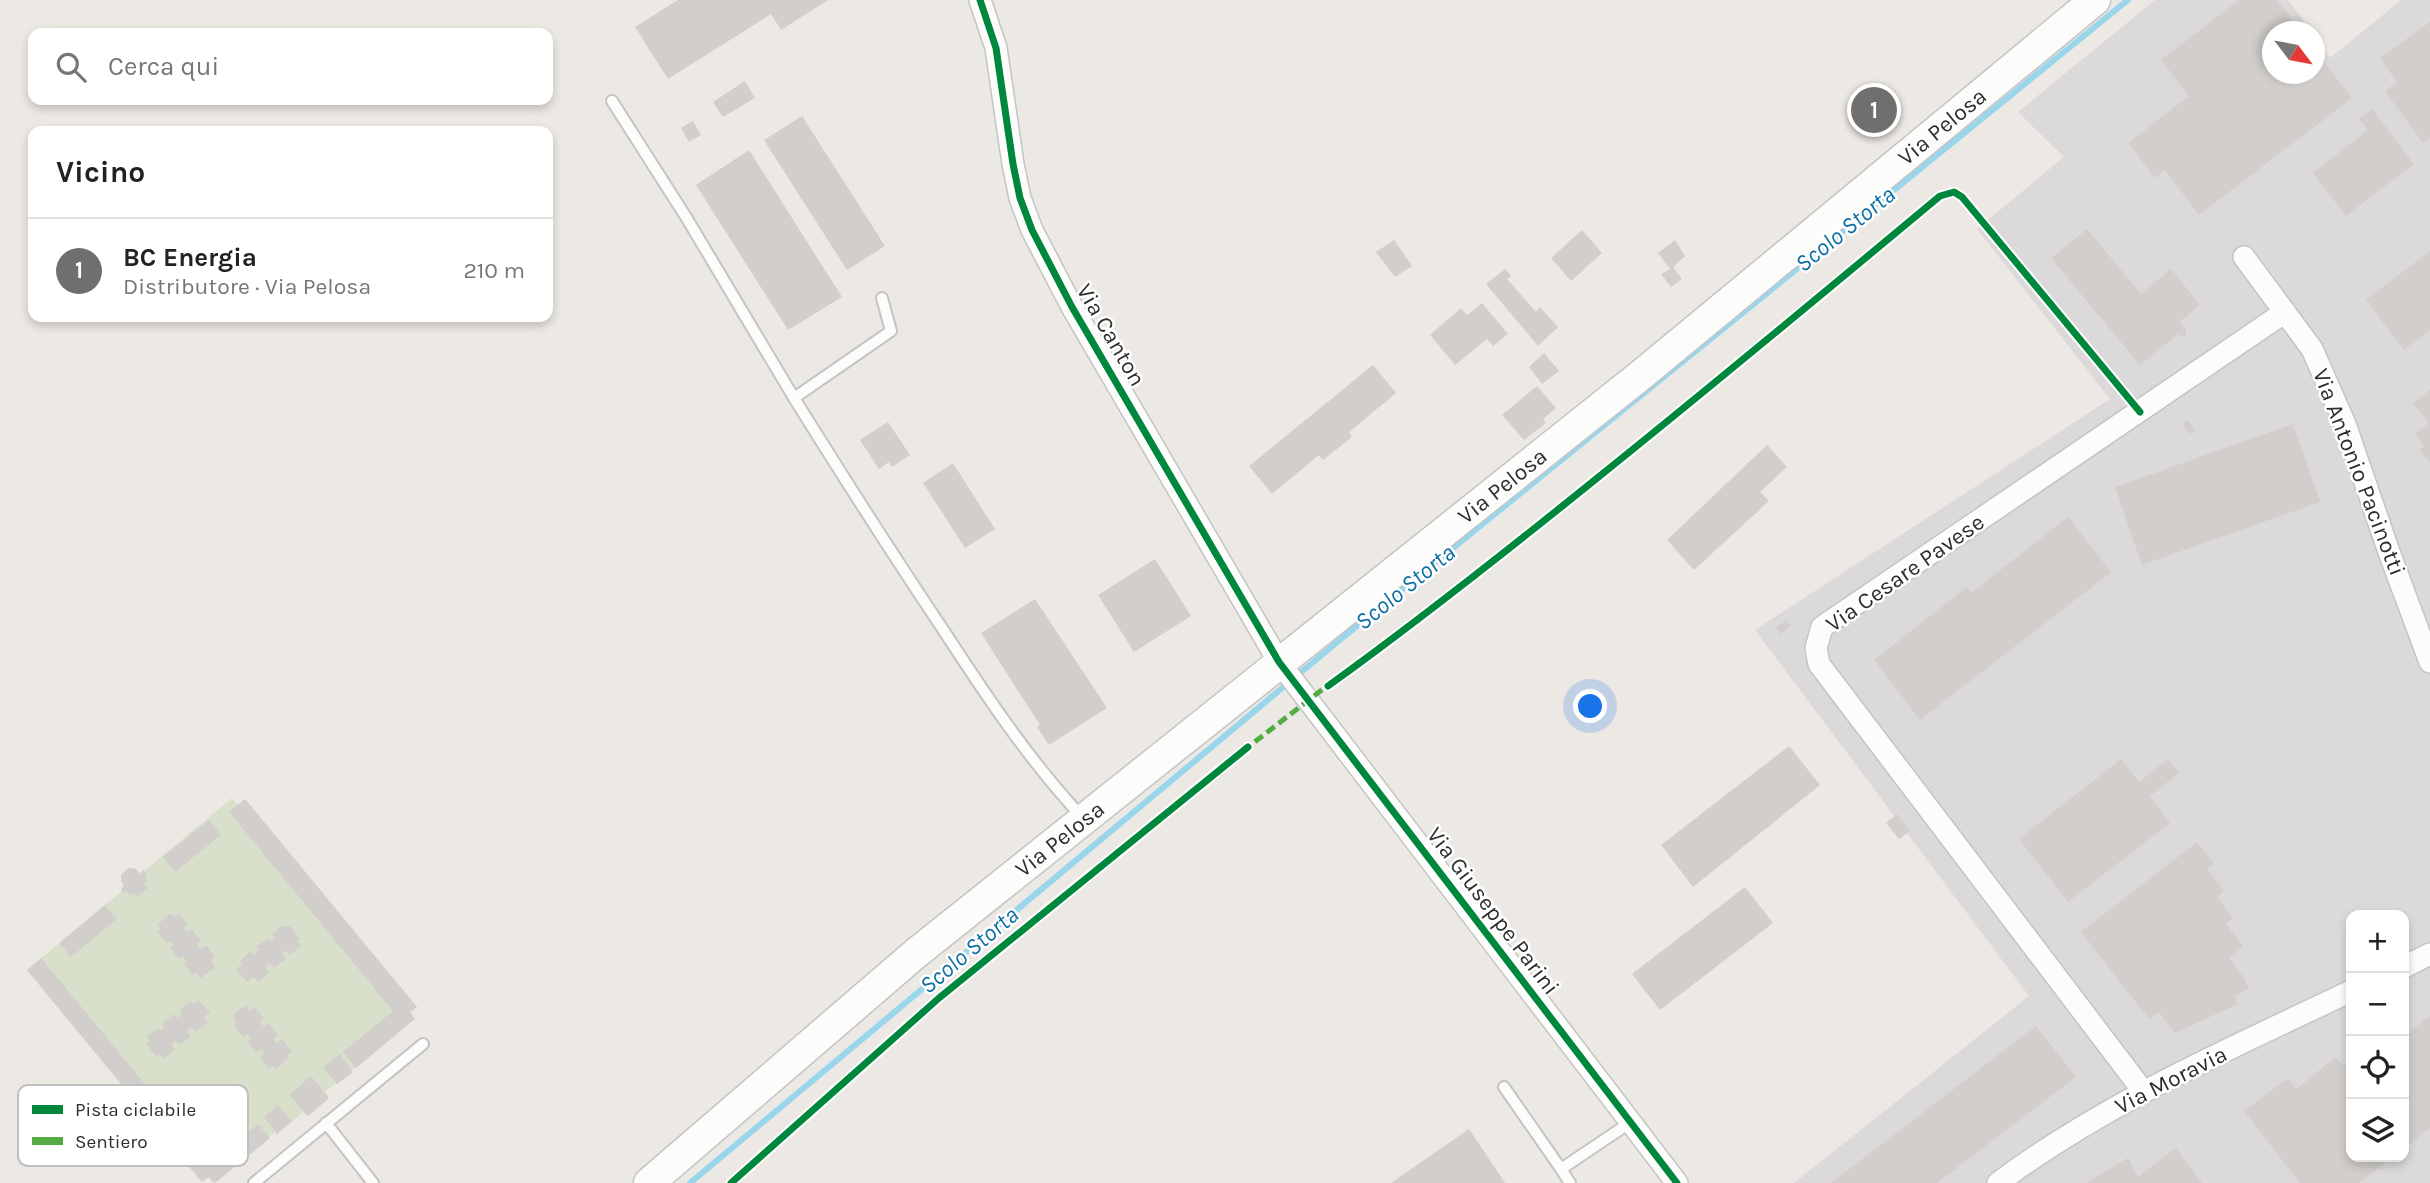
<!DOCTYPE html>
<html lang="it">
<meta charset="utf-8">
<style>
:root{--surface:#fff;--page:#f2f2f2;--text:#222;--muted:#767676;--line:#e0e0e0;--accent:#706f6e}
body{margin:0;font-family:Karla,sans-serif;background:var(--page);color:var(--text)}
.controls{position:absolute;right:21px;bottom:21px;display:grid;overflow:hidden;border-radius:14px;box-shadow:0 4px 10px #0003}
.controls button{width:63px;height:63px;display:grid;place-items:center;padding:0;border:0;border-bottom:2px solid var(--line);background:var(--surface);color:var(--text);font:35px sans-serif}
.compass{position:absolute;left:2262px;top:21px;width:63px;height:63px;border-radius:50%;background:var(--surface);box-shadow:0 4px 10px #0003;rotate:122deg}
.you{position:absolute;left:1591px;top:707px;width:24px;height:24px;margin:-18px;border:5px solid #fff;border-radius:50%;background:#1a73e8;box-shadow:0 0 0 10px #1a73e833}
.badge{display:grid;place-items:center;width:46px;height:46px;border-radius:50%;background:var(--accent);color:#fff;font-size:23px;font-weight:700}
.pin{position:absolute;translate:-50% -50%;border:4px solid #fff;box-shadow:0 2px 7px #0006}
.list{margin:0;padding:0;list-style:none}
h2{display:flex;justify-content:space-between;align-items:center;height:91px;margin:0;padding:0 28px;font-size:30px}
h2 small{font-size:23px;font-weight:400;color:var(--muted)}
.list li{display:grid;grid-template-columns:46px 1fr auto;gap:21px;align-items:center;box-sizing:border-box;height:105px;padding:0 28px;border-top:2px solid var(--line)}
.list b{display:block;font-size:26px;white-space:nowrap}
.list p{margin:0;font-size:23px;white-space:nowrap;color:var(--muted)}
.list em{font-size:23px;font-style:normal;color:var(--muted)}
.icon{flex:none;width:38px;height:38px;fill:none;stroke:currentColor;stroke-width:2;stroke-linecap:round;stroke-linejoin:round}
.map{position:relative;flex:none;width:2430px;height:1183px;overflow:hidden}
.search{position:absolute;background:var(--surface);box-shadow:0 4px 10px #0003;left:28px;top:28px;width:525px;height:77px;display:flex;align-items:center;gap:18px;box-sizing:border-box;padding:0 24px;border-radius:14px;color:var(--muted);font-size:26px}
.panel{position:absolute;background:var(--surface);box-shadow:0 4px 10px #0003;left:28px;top:126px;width:525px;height:196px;border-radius:14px}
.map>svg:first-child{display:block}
</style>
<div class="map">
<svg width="2430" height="1183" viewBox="0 0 2430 1183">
<rect width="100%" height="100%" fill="#ece8e4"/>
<!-- industrial -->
<path fill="#dcd9db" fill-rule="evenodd" d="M2155,0H2288L2311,31L2272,32V74H2314L2315,36L2330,58L2401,0H2430V1183H1794L2029,996L1755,630L2110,399L1977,229L2064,157L2018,112ZM2351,915H2404V1157H2351Z"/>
<!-- cemetery -->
<path fill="#d8e0cc" d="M232,798L238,805L245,799L417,1007L410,1012L415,1019L325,1092L329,1098L308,1116L303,1112L277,1134L275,1132L213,1183L208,1177L202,1182L27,970L122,891L124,886L121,881V875L129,868L136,869L139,873L144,871Z"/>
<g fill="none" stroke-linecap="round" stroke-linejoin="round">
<!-- stream -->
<path stroke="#99d6ec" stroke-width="6" d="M690,1183L1336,643L2128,0"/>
</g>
<!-- building -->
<path fill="#d1cecb" d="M678,0H828L781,30L771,14L668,79L635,27Z
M2239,0H2277L2301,32H2272V74H2314V49L2352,98L2199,215L2165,170L2155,178L2128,143L2189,96L2161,60Z
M2430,22V137L2423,143L2385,91L2397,82L2380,58Z
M745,81L755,98L723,117L713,102Z
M2372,109L2414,164L2346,216L2313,173L2368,130L2359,119Z
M802,116L885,246L847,270L764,140Z
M693,121L701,135L689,142L681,128Z
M749,150L842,297L788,330L696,185Z
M2087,229L2141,294L2171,269L2200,305L2179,322L2186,330V336L2181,337L2178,334L2140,365L2051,258Z
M1582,230L1602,253L1571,281L1551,258Z
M1394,240L1412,266L1395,277L1376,252Z
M1675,240L1685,256L1673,267L1682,279L1671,287L1661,274L1670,269L1658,253Z
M2430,251V330L2404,350L2366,300Z
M1505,269L1511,276L1507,279L1536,312L1540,307L1558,327L1538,346L1486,284Z
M1482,303L1508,334L1493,346L1487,339L1455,365L1430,335L1461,308L1467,315Z
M1544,353L1559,371L1542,384L1529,367Z
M1373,365L1396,393L1349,432L1352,437L1323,460L1319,455L1272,494L1249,466Z
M1537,386L1556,408L1543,419L1546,423L1524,440L1502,415Z
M2430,390V463L2419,450L2424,446L2415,434L2429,423L2413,403Z
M2188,420L2195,430L2190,434L2182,424Z
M888,422L910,455L892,467L889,462L879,469L860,440Z
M2293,424L2320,502L2142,565L2115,487Z
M1767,445L1787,467L1760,492L1769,501L1694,570L1667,540Z
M953,463L995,529L965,548L923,483Z
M2068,517L2111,572L1920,720L1874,660L1967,587L1971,593Z
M1155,559L1191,616L1134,652L1098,595Z
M1035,599L1107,708L1049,745L1037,727L1040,725L981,633Z
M1786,620L1791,626L1780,634L1776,628Z
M1789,746L1820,785L1693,887L1661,845Z
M2121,759L2139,782L2168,759L2179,773L2150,796L2170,823L2068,902L2019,839Z
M245,799L417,1007L410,1012L415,1019L356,1068L343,1052L393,1011L229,812Z
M1897,814L1910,831L1899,839L1886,823Z
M209,820L221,835L175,872L163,857Z
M2197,842L2214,864L2207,869L2224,891L2217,897L2233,918L2226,924L2243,946L2229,958L2244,978L2249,989L2234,996L2238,1004L2175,1033L2159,1012L2149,1019L2081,932Z
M129,868L136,869L139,874L143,870L147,875L145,877L148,881L144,884L148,888L137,897L133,893L130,896L127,892L124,893L121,889L124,886L121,881V875Z
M1745,887L1773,923L1660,1010L1632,974Z
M105,905L117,919L71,957L59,943Z
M171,913L174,917L179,914L188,925L184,929L187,933L192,929L201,941L197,945L201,949L206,945L215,957L211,961L215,967L201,978L196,973L193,975L184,964L187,962L183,956L179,959L170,948L173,945L170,941L167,944L157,932L161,929L157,925Z
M283,925L286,928L289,925L300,939L297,941L301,946L290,955L286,950L282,954L286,959L274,968L270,963L265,967L269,972L258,982L254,977L247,982L236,969L242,964L240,961L251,951L254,955L259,950L256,947L268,938L270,941L275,937L272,934Z
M41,958L210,1163L258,1124L270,1138L215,1183L208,1177L202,1182L27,970Z
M199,1000L210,1013L204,1017L208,1022L196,1032L192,1027L187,1031L191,1036L180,1045L176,1040L171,1045L175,1049L164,1059L160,1054L156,1056L146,1044L150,1041L146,1037L158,1028L161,1031L165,1028L162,1024L174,1014L177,1018L182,1014L179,1010L191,1001L193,1004Z
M246,1005L250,1011L255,1007L264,1019L260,1022L264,1027L269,1023L278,1035L273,1039L277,1043L282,1039L292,1052L287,1055L289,1058L276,1069L273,1066L269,1069L260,1057L264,1054L261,1049L256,1053L247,1041L251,1038L247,1034L243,1037L233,1025L237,1022L233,1015Z
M2430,1016V1128L2404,1149V1036Z
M2036,1026L2076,1077L1937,1183H1831Z
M340,1054L353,1072L337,1084L323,1067Z
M2336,1057L2344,1066L2351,1061V1157H2393L2359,1183H2300L2244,1111L2288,1078L2296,1089Z
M311,1076L329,1098L308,1116L289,1095Z
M278,1105L292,1121L277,1134L264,1117Z
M1469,1129L1505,1183H1391Z
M2176,1148L2202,1183H2086L2128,1158L2138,1177Z"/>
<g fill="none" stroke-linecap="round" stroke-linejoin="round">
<defs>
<path id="lane" d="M612,101L686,217L794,398
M882,298L891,331L794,398C842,475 891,552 942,628C985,694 1028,759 1082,817
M1504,1087L1561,1169
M326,1123L373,1183
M254,1183L423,1044
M1570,1183L1561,1169L1631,1122"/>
<path id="street" d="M980,0L996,48L1013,164L1020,198L1032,230L1072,307L1279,662L1677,1183
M2244,257L2312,349L2345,424L2389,552L2430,662
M2404,967L2430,954
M2143,1091L1819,664L1816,648L1822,627L2285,312
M1998,1183C2106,1102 2230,1049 2351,991"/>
<g id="secondary">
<path id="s1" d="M649,1183L915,954L1641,375L2095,0"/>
</g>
</defs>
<!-- lane casing -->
<use href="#lane" stroke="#c5c4c5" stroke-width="14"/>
<!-- street casing -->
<use href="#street" stroke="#c5c4c5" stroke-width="24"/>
<!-- secondary casing -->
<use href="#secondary" stroke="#c5c4c5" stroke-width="33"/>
<!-- lane -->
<use href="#lane" stroke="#fcfcfb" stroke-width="10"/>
<!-- street -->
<use href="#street" stroke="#fcfcfb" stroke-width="21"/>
<!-- secondary -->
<use href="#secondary" stroke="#fcfcfb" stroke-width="30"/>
<!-- quiet -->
<path stroke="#54ab44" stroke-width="5" stroke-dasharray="10 5" stroke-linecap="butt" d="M1243,751L1332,682"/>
<defs>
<path id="cycleway" d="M980,0L996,48L1013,164L1020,198L1032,230L1072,307L1279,662L1677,1183
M1328,686C1420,620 1508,550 1596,479C1712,386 1826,291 1940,196L1954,192L1962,197L2140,412
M731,1183L939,998L1248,747"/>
</defs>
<!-- cycleway casing -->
<use href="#cycleway" stroke="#fff" stroke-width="11"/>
<!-- cycleway -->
<use href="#cycleway" stroke="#00873e" stroke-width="7"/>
</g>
<g text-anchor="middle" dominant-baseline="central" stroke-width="5" stroke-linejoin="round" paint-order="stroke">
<!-- street labels -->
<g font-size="23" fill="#2e2e2e" stroke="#fff">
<text stroke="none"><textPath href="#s1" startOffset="1670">Via Pelosa</textPath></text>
<text transform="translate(1111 335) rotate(60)">Via Canton</text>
<text transform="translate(2359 472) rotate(69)">Via Antonio Pacinotti</text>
<text stroke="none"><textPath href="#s1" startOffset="1102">Via Pelosa</textPath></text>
<text transform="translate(1905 573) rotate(-35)">Via Cesare Pavese</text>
<text stroke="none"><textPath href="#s1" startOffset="536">Via Pelosa</textPath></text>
<text transform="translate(1493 911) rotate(53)">Via Giuseppe Parini</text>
<text transform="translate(2171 1080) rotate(-27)">Via Moravia</text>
</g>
<!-- water labels -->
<g font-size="24" font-style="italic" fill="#0d6fa3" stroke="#fff">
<text transform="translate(1845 229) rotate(-39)">Scolo Storta</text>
<text transform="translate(1405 587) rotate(-39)">Scolo Storta</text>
<text transform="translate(969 950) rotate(-40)">Scolo Storta</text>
</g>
</g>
<!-- legend -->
<rect x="18" y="1085" width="230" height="81" rx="10" fill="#fff" stroke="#c0c0c0" stroke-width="2"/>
<rect x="32" y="1105" width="31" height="9" fill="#00873e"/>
<rect x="32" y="1137" width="31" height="8" fill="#54ab44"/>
<g font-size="19" fill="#2e2e2e">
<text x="75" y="1116">Pista ciclabile</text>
<text x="75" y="1148">Sentiero</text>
</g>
</svg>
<div class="controls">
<button>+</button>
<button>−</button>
<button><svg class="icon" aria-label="locate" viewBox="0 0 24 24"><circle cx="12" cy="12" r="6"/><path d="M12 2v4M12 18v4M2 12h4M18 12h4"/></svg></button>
<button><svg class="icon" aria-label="layers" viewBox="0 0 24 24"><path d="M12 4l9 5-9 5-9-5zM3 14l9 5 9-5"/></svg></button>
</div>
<svg class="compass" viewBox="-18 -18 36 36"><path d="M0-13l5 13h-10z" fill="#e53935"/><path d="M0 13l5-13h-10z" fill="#767676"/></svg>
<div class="you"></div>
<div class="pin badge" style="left:1874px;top:110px">1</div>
<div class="search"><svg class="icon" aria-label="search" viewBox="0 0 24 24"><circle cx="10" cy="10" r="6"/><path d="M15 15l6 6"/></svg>Cerca qui</div>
<section class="panel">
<h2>Vicino<small></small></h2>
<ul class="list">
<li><span class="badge">1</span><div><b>BC Energia</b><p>Distributore · Via Pelosa</p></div><em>210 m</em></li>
</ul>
</section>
</div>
